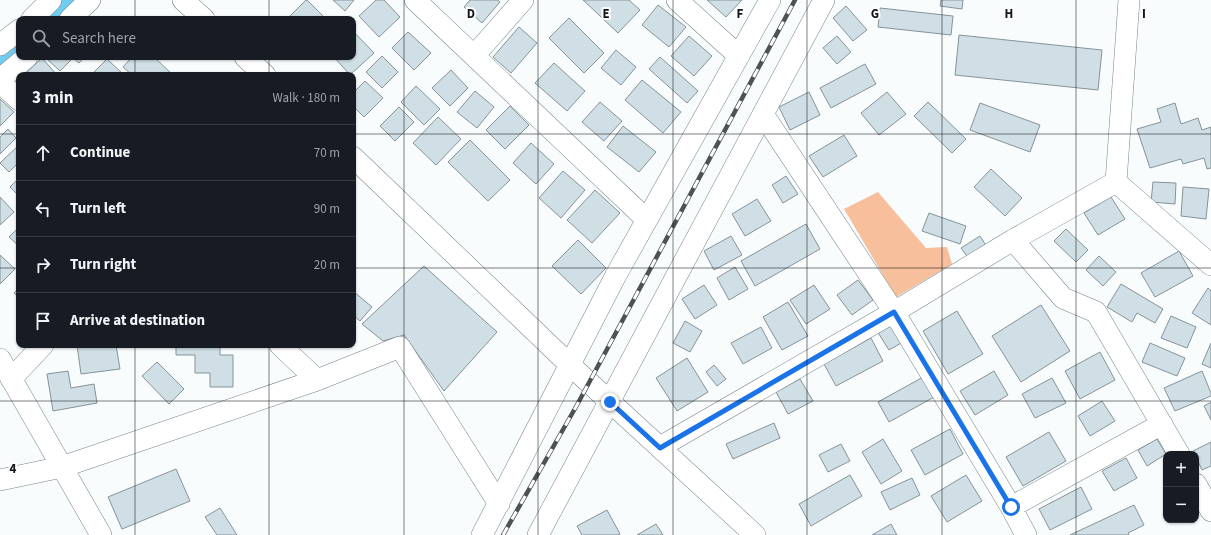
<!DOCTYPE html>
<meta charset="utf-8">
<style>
:root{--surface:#171b24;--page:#242831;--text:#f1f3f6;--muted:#9ea1a6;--line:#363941}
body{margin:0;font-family:"Source Sans 3",sans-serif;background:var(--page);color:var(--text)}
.controls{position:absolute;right:12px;bottom:12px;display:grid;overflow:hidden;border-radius:8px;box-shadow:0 1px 3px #0004}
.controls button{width:36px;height:36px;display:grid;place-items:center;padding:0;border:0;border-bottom:1px solid var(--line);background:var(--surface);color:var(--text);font:20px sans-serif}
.stop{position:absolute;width:12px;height:12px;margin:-9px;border:3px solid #1a73e8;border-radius:50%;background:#fff}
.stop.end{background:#1a73e8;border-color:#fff;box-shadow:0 1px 4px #0008}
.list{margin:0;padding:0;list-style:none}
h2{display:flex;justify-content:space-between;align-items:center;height:52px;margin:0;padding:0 16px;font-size:17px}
h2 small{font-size:13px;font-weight:400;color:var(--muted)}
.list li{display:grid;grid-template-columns:26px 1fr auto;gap:12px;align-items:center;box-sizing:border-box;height:56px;padding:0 16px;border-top:1px solid var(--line)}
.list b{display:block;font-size:15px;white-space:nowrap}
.list em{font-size:13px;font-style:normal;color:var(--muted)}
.icon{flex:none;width:22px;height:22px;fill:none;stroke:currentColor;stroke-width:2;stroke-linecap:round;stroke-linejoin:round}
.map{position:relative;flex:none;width:1211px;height:535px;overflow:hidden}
.search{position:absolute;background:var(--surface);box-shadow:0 1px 3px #0004;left:16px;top:16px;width:340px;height:44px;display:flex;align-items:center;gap:10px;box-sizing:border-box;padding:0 14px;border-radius:8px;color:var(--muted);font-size:15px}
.panel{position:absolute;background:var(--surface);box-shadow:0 1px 3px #0004;left:16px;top:72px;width:340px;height:276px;border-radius:8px}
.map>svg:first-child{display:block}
</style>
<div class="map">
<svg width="1211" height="535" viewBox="0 0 1211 535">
<rect width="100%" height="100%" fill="#f9fcfd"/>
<!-- green -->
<path fill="#f7bf9c" d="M878,192L926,248L947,247L952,264L896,297L844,209Z"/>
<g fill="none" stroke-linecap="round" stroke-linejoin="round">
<!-- river -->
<path stroke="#71ccf2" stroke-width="38" d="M53,19L72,0
M0,63L19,47"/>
</g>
<!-- building -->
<path fill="#d0dfe6" stroke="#859399" d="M307,0L326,19H287L306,0Z
M333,0H354L345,11Z
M376,0H384L400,17L379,37L359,16Z
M470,0H498L500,2L482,23L464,7Z
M583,0H629L640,10L618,33Z
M707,0H742L726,17Z
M941,0H963L962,9L940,6Z
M658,5L686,27L669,47L642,25Z
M846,6L867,30L853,41L833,18Z
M880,8L953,16L951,35L878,27Z
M569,18L604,53L584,73L549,38Z
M519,27L537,43L511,73L493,57Z
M353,31L374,53L350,75L334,57H353Z
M408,32L431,53L414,70L392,48Z
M959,35L1102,50L1098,90L955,75Z
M689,36L712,56L694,76L671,56Z
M837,36L851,52L837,64L823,48Z
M616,50L636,67L621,85L601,68Z
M382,56L398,72L382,88L366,72Z
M50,57H85L79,63L73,58L60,71L47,59Z
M132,57H154L173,75H132L123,67Z
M660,57L698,91L687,103L649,69Z
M42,58L57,75H26L25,74Z
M107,59L124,75L92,74Z
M554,63L585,91L567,111L535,83Z
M865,64L876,84L831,108L820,88Z
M451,70L468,88L450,106L432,88Z
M642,80L681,112L663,133L625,100Z
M365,81L383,98L364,117L353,106V93Z
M416,86L440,109L424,125L401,102Z
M475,91L494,107L477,128L457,112Z
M809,92L820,115L790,130L779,107Z
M887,92L906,114L879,135L861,113Z
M0,99L14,112L0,126Z
M600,102L622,121L604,141L582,122Z
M928,102L966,139L952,153L914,116Z
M980,103L1040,125L1030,152L970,130Z
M1175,103L1181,124L1198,118L1202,130L1211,127V168L1207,169L1204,158L1183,164L1181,159L1150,168L1137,129L1161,122L1157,109Z
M510,106L529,125L505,149L486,130Z
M399,107L414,122L395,141L380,126Z
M438,117L461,139L436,165L413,143Z
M623,126L656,152L639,172L607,147Z
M8,129L16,138L0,154V137Z
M844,135L857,156L823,177L809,156Z
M470,140L510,180L488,201L448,162Z
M531,143L554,164L536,184L513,163Z
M19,145V162L9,172L0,163Z
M991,169L1022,198L1005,216L974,187Z
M563,171L585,190L561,218L539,198Z
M786,176L798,194L783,203L772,185Z
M19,178V196L10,187Z
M1153,182L1176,183L1175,204L1151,202Z
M1183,187L1209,189L1206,219L1181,216Z
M595,190L620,213L592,243L567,220Z
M0,197L14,212L0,225Z
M1111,197L1125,219L1098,235L1084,213Z
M757,199L771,221L745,236L732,214Z
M929,213L966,226L960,244L922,231Z
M806,224L820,249L755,286L741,261Z
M19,227V246L9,237Z
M1066,229L1088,250L1076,262L1054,241Z
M731,236L742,255L714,270L704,251Z
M980,236L987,247L969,259L961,248Z
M578,240L606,268L581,294L552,266Z
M1179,251L1193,276L1155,297L1141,273Z
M0,255L15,269L0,284Z
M1099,256L1116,272L1103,286L1086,270Z
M424,266L497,332L444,391L404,335L383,341L362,324Z
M735,267L748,289L729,300L717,278Z
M858,280L873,300L852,315L837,295Z
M1121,284L1163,309L1155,323L1137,313L1132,322L1107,307Z
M704,285L717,305L695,319L682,299Z
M814,285L830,309L806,324L790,300Z
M19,288V298L14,293Z
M1208,288L1211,291V325L1192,313Z
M353,291L372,307L360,321L353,315Z
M788,302L808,336L782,350L763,317Z
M1041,305L1070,351L1021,382L992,336Z
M957,311L983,354L948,374L923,331Z
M1171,316L1196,327L1187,348L1161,338Z
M685,321L702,331L690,352L673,343Z
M892,322L903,342L889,350L877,331Z
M761,327L772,348L743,364L731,343Z
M871,338L883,361L836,386L824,364Z
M1150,343L1185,358L1177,376L1142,362Z
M1211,343V368L1202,364Z
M77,345H116L120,369L81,374Z
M176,345H220V355H233V387H210V373H195V355H176Z
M1100,352L1115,380L1080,399L1065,371Z
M687,358L708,392L677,411L656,378Z
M157,362L184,389L169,404L142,376Z
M714,365L726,379L717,386L706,372Z
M68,371L71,388L94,384L97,403L53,411L47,374Z
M994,371L1008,395L975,415L960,391Z
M1202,371L1211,393V396L1175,411L1164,388Z
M925,376L936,396L889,422L878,402Z
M1052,378L1066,403L1035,418L1022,394Z
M800,379L813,401L788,414L776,392Z
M1102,401L1115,421L1090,436L1078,416Z
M1211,402V420L1204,406Z
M774,423L780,438L733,459L726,444Z
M950,429L963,454L925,475L911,450Z
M1049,432L1066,461L1023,486L1006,457Z
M883,439L902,471L881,484L862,452Z
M1157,439L1166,454L1147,466L1138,450Z
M1211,442V466L1202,470L1196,457V454H1194L1193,451Z
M841,444L850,461L828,472L819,455Z
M1126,458L1137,478L1114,491L1102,471Z
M176,469L190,501L122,529L108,497Z
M850,475L862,496L811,526L799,504Z
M966,475L982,501L947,522L931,496Z
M912,478L920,495L890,510L881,492Z
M1081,487L1092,509L1050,530L1039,509Z
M1134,505L1144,525L1128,533L1129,535H1070Z
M220,508L237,535H217L205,517Z
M607,510L620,534L617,535H582L577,526Z
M656,524L663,535H637Z
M891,524L897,535H872Z"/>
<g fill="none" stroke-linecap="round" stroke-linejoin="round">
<defs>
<path id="minor" d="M183,0L204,19
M415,0L647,220
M677,0L739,56
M32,19L51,0
M70,19L90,0
M0,45L19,30
M474,56L523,0
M245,57L265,75
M0,79L27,57
M0,82L19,100
M763,114L894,312L1011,507L1026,535
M353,157L570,365L755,535
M1116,182L1129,0
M1116,182L1211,265
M1013,240L1063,298L1096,312L1179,454
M280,345L317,380
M0,359L101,535
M11,379L43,345
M660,447L894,312L1013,240L1116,182
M0,480L62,467L317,380L400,347L499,504
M1196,484L1211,511
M1011,507L1162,424
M482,535L616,275L770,0
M538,535L824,0"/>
</defs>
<!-- minor casing -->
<use href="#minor" stroke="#77858b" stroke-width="22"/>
<!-- minor -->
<use href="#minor" stroke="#fff" stroke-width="21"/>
<defs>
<path id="rail" d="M503,535L577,405L795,0"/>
</defs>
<!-- rail casing -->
<use href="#rail" stroke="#4d5254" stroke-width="4.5"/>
<!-- rail -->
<use href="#rail" stroke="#fff" stroke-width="3" stroke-dasharray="9" stroke-linecap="butt"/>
</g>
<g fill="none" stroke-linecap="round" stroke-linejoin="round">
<!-- route -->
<path stroke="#1a73e8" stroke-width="5" d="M610,402L660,448L894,312L1011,507"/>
</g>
<!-- grid -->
<path fill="none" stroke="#12171a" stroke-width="1" stroke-opacity="0.55" d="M135,0V19M269,0V19M404,0V535M538,0V535M673,0V535M807,0V535M942,0V535M1076,0V535M135,57V75M269,57V75M0,134H19M353,134H1211M0,268H19M353,268H1211M135,345V535M269,345V535M0,401H1211"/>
<g font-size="13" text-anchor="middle" font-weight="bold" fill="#12171a" stroke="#fff" stroke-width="4" stroke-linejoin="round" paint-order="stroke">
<text x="471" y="18">D</text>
<text x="606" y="18">E</text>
<text x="740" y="18">F</text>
<text x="875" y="18">G</text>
<text x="1009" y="18">H</text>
<text x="1144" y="18">I</text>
<text x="13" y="473">4</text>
</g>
</svg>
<div class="controls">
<button>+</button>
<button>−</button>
</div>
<div class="stop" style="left:1011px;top:507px"></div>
<div class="stop end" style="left:610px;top:402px"></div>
<div class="search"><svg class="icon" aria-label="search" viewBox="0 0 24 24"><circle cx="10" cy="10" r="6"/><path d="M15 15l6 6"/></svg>Search here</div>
<section class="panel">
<h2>3 min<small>Walk · 180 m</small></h2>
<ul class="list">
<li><svg class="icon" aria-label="ahead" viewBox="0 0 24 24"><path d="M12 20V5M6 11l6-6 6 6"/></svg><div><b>Continue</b></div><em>70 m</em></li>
<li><svg class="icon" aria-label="left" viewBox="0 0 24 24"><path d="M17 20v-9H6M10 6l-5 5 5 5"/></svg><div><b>Turn left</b></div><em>90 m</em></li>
<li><svg class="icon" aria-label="right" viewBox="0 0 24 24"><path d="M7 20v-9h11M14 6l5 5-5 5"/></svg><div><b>Turn right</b></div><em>20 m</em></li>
<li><svg class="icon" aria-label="arrive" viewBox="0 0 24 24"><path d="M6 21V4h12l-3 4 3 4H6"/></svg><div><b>Arrive at destination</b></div></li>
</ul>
</section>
</div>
